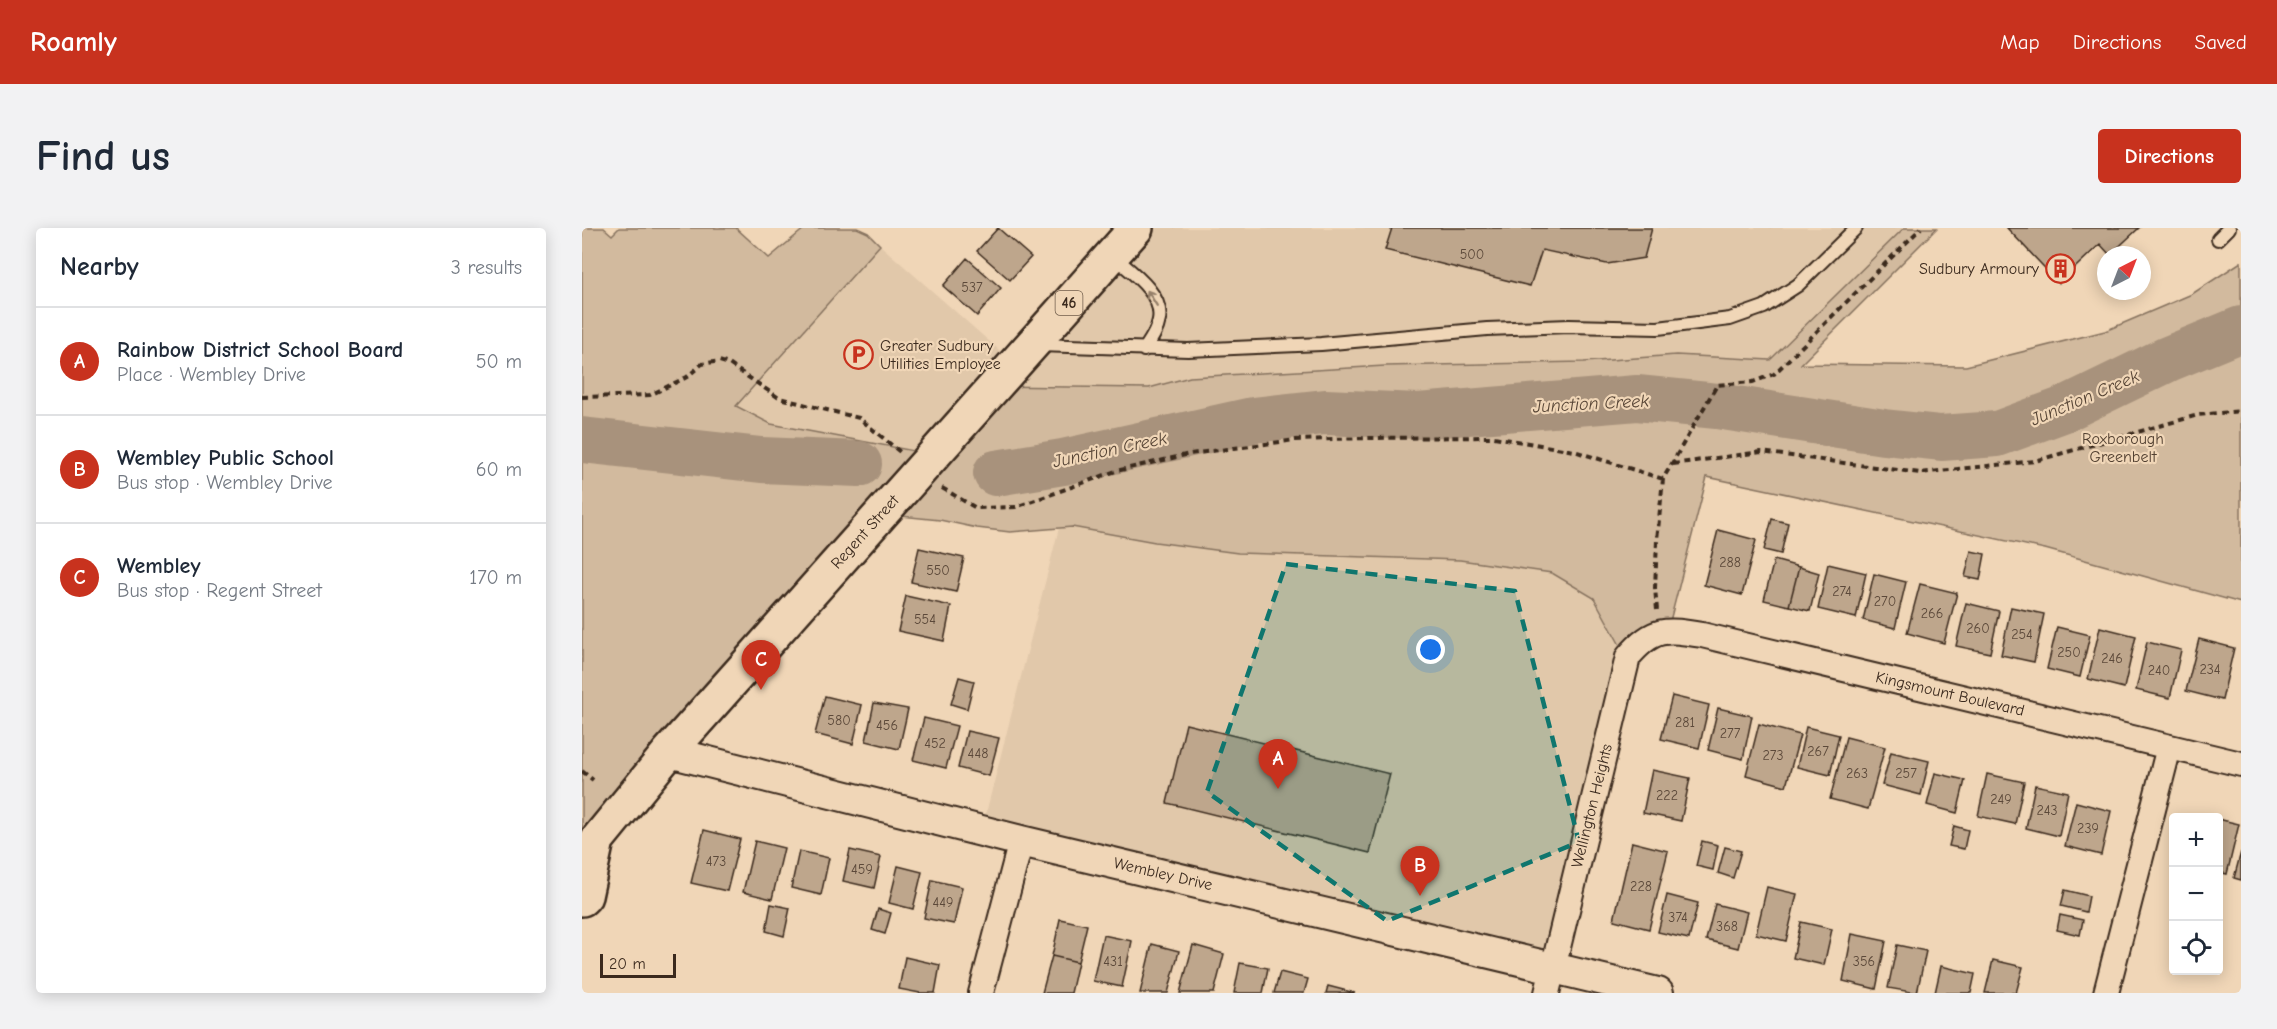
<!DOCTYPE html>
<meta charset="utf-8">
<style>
:root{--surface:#fff;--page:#f2f2f3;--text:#1f2937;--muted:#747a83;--line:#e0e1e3;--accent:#c8321e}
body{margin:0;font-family:"Comic Neue",sans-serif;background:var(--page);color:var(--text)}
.controls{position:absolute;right:18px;bottom:18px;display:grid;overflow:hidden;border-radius:6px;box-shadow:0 3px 15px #0003}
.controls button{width:54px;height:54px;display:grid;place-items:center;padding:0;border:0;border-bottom:2px solid var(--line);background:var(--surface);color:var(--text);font:30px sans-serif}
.compass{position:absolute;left:1515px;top:18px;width:54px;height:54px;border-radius:50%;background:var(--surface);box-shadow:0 3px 15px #0003;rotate:42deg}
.scale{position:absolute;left:18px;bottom:15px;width:76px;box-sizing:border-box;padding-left:6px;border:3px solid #3b2a1e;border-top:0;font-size:16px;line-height:21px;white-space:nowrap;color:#3b2a1e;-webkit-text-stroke:4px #f0d6b7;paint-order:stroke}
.you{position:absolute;left:849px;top:422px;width:21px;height:21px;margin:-15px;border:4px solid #fff;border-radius:50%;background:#1a73e8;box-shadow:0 0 0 9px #1a73e833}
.badge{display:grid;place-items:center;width:39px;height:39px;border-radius:50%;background:var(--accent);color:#fff;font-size:20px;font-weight:700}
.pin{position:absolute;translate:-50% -50px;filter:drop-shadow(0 2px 3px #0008)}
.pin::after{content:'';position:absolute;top:32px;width:21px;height:18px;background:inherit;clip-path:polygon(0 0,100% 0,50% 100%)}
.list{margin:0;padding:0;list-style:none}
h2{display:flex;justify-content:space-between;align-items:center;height:78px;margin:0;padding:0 24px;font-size:26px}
h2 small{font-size:20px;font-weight:400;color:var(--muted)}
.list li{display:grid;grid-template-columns:39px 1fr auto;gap:18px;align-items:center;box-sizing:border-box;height:108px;padding:0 24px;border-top:2px solid var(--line)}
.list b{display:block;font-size:22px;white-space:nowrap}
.list p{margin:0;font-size:20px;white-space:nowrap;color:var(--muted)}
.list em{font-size:20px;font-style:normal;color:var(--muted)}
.icon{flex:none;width:33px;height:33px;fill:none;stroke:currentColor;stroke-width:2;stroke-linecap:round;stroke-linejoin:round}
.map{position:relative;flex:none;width:1659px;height:765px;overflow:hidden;border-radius:6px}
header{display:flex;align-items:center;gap:36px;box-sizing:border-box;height:84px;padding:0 30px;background:var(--accent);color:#fff}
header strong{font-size:28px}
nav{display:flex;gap:33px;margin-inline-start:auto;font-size:21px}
.intro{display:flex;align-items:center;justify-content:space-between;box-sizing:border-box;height:144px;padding:0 36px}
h1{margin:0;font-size:42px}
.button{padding:15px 27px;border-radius:6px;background:var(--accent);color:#fff;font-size:21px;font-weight:700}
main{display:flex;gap:36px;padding:0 36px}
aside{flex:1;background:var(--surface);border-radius:6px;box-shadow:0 3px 15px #0003}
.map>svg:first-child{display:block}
</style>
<header>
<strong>Roamly</strong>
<nav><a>Map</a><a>Directions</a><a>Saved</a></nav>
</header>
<div class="intro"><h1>Find us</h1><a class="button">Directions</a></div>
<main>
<aside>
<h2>Nearby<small>3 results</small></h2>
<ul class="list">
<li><span class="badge">A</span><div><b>Rainbow District School Board</b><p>Place · Wembley Drive</p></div><em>50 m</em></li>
<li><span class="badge">B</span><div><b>Wembley Public School</b><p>Bus stop · Wembley Drive</p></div><em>60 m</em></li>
<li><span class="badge">C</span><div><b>Wembley</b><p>Bus stop · Regent Street</p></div><em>170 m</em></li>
</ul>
</aside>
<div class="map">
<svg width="1659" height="765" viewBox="0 0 1659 765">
<rect width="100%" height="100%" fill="#f0d6b7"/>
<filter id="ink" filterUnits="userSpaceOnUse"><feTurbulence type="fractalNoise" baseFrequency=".0167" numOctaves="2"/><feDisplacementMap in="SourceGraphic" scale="12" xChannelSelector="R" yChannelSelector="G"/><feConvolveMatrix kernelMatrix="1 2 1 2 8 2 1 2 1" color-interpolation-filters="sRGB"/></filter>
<g filter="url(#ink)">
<!-- built -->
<path fill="#e1c8aa" d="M557,0H1322L1188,132L1094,127L1002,134L803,138L608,149L567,160L415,158L353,227L189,196L154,178L298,17L434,137Z
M490,299L573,314L656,325L878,332L970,345L1012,370L1044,428L970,736L400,601L477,300Z"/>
<!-- green -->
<path fill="#d2ba9e" stroke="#86725e" stroke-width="1.5" d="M0,0H22L30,7L37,0H154L187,30L223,0H275L286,5L298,17L154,178L189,196L353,227L415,158L567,160L608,149L803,138L1002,134L1094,127L1188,132L1322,0H1355L1219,136L1384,138L1523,103L1610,66L1659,34V375L1463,321L1125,249L1086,401L1044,428L1012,370L970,345L878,332L656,325L573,314L490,299L428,304L395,300L358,292L299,286L0,614Z"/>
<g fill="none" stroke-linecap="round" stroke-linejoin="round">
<!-- river -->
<path stroke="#a8927b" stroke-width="46" d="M0,212L179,232L277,236
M414,245L481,234L671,192L743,184L836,188L1055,170L1135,178L1302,204L1359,210L1415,206L1483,181L1586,131L1659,101"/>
</g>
<!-- building -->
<path fill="#bea68c" stroke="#3b2a1e" stroke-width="1.5" d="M416,0L449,29L428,52L395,23Z
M810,0H1070L1062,30L1025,36L960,22L948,58L803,22Z
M1425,0H1557L1528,27L1518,16L1477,55Z
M385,30L419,60L395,88L361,58Z
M1190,291L1206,295L1199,326L1182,322Z
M1136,302L1174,312L1160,367L1122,357Z
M337,320L382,330L374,364L329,354Z
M1389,323L1403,326L1398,352L1383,349Z
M1192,332L1217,339L1207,378L1182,372Z
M1246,336L1284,345L1274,390L1236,381Z
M1217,339L1237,345L1228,383L1207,378Z
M1292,346L1324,354L1313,400L1281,392Z
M1338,356L1375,365L1362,415L1325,405Z
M324,368L369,378L362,413L316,403Z
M1384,375L1417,383L1408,425L1374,418Z
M1429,379L1462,386L1452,434L1419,427Z
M1475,399L1508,407L1498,449L1465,441Z
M1518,399L1554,408L1542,460L1506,451Z
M1617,411L1652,420L1640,472L1604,463Z
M1565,414L1599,422L1588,470L1554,462Z
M377,449L392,453L385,481L369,476Z
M243,468L280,477L271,516L233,506Z
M1090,468L1127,477L1117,520L1079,511Z
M292,475L326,481L317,521L284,513Z
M1136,480L1170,488L1161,531L1126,522Z
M342,490L375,498L364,540L331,532Z
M604,496L808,546L788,625L585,575Z
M1177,496L1218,507L1204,558L1164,547Z
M1224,499L1257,507L1248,547L1215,539Z
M385,503L417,510L407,548L376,540Z
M1264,509L1303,519L1286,581L1248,571Z
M1309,524L1347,533L1339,567L1300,557Z
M1070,542L1108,550L1099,593L1061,585Z
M1353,545L1383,552L1375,585L1345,577Z
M1405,546L1442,554L1433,596L1396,588Z
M1453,557L1486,564L1477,608L1444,600Z
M1494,574L1529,583L1519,627L1483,618Z
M1636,591L1657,596L1645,646L1636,644Z
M1372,598L1386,602L1382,621L1367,618Z
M122,602L158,611L145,663L109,655Z
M173,613L202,620L190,671L161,664Z
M1120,613L1136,617L1131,642L1114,638Z
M1050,614L1086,623L1067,701L1032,692Z
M1143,619L1159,623L1151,650L1136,645Z
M268,622L299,629L292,660L261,653Z
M217,623L247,630L239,667L209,660Z
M1659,624V652L1652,650Z
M316,638L340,644L331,681L307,675Z
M350,652L380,659L372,696L342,690Z
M1185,659L1215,666L1204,713L1174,706Z
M1483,662L1507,668L1504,684L1479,678Z
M1085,667L1116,675L1107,711L1076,704Z
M189,676L208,680L202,708L184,703Z
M1133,676L1165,684L1156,720L1124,712Z
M296,681L309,685L303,706L290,702Z
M1478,687L1501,692L1498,707L1475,702Z
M478,691L505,697L496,734L470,728Z
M1219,694L1250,701L1242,737L1211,730Z
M1270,706L1304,713L1294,761L1261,753Z
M521,707L550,713L540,759L511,753Z
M570,716L597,723L586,765H558Z
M611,717L642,726L632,765H598Z
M1315,717L1344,723L1335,765L1306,760Z
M470,728L496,734L489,765H460Z
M323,729L358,737L353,765H338L317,761Z
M1411,732L1441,739L1434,765H1403Z
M658,735L686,740L681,765H652Z
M1359,738L1393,746L1389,765H1353Z
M698,744L726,751L722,765H692Z
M746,758L773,765H744Z"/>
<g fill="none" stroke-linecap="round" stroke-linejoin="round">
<defs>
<path id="service" d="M1636,11L1647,0
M531,28C548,43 582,66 577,92C575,104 568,113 562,122
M457,117L606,122L739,116L905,101L987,98L1076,100L1148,91L1182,79L1216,57L1274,0"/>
<path id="minor" d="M399,765L439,613
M965,765L1046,429C1071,399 1084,401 1120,407L1659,536
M1524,765L1587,519"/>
<path id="tertiary" d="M87,524L439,613L1076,765"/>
<path id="primary" d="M0,671L3,668L15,612L87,524L554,0"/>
</defs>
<!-- service casing -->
<use href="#service" stroke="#3b2a1e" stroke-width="16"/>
<!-- minor casing -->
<use href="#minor" stroke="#3b2a1e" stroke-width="28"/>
<!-- tertiary casing -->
<use href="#tertiary" stroke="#3b2a1e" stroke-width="34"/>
<!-- primary casing -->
<use href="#primary" stroke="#3b2a1e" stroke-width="38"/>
<!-- path -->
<path stroke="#3b2a1e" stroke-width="4" stroke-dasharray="6 4.5" stroke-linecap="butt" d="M0,169L68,167L105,149L120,136L137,133L147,136L197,170L277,190L318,224
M1091,236L1179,224L1338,245L1453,233L1616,187L1659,183
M360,260L394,280L434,279L534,243L608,226L713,212L787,210L912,209L992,223L1081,251
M1075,382L1073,360L1075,312L1081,251L1135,157L1171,154L1192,146L1339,0
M0,543L11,552"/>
<!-- service -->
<use href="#service" stroke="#f0d6b7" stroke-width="12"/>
<!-- minor -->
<use href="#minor" stroke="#f0d6b7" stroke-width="24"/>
<!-- tertiary -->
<use href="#tertiary" stroke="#f0d6b7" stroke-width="30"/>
<!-- primary -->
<use href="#primary" stroke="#f0d6b7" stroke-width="33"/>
</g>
<!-- one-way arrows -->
<defs><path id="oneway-shaft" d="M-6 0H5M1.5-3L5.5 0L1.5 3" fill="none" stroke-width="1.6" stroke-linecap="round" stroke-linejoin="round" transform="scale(1.5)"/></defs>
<use stroke="#96806a" href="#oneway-shaft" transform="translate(570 70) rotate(-122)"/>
</g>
<!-- marked area -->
<path fill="#0f766e" fill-opacity="0.2" stroke="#0f766e" stroke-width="4.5" stroke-dasharray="12 8" stroke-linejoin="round" d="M704,336L933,363L997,614L805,693L625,564Z"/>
<!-- icons -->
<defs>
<symbol id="building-ring" viewBox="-11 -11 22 22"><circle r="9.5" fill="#f0d6b7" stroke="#c8321e" stroke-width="1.5"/><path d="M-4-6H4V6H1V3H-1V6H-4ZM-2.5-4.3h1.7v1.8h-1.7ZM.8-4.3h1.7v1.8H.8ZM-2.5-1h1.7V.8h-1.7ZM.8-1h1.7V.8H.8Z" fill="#c8321e"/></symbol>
<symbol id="parking-ring" viewBox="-11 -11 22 22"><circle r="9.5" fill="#f0d6b7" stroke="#c8321e" stroke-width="1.5"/><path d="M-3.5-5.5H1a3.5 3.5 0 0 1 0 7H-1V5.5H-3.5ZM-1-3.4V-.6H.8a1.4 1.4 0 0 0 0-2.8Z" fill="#c8321e"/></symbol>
</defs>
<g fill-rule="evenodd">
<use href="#building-ring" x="1462" y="24" width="33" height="33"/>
<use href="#parking-ring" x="260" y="110" width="33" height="33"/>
</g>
<g text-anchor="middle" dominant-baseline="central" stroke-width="4.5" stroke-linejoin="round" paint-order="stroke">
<!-- number labels -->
<g font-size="14" fill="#5c493a">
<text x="890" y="26">500</text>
<text x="390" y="59">537</text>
<text x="1148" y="334">288</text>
<text x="356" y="342">550</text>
<text x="1260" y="363">274</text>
<text x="1303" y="373">270</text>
<text x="1350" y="385">266</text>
<text x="343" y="391">554</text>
<text x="1396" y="400">260</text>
<text x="1440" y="406">254</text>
<text x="1487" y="424">250</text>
<text x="1530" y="430">246</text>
<text x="1628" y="441">234</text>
<text x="1577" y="442">240</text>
<text x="257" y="492">580</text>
<text x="1103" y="494">281</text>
<text x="305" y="497">456</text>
<text x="1148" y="505">277</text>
<text x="353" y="515">452</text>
<text x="1236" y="523">267</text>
<text x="396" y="525">448</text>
<text x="1191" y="527">273</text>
<text x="1275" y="545">263</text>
<text x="1324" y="545">257</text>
<text x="1085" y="567">222</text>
<text x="1419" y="571">249</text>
<text x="1465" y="582">243</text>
<text x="1506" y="600">239</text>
<text x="134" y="633">473</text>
<text x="280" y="641">459</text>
<text x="1059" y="658">228</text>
<text x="361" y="674">449</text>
<text x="1096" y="689">374</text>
<text x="1145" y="698">368</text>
<text x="531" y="733">431</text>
<text x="1282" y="733">356</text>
</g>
<!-- shield labels -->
<rect fill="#f0d6b7" stroke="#715e4c" stroke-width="1.5" x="473.5" y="63" width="27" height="24" rx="4.5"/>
<g font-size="15" font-weight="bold" fill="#3b2a1e">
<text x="487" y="75">46</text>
</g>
<!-- poi labels -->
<g font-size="16" fill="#3b2a1e" stroke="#f0d6b7" text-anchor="end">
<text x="1457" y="41">Sudbury Armoury</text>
<text x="298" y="118" text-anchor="start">Greater Sudbury<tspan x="298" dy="18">Utilities Employee</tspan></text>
</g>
<!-- park labels -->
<g font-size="16" fill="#524031" stroke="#f0d6b7">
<text x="1541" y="211">Roxborough<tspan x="1541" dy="18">Greenbelt</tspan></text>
</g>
<!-- street labels -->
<g font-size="16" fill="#3b2a1e" stroke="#f0d6b7">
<text transform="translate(283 304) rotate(-48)">Regent Street</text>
<text transform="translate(1368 466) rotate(13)">Kingsmount Boulevard</text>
<text transform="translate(1010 578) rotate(-76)">Wellington Heights</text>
<text transform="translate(581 646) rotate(13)">Wembley Drive</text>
</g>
<!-- water labels -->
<g font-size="18" font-style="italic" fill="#564435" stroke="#f0d6b7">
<text transform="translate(1503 170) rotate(-23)">Junction Creek</text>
<text transform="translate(1009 176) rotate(-3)">Junction Creek</text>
<text transform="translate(528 222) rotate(-12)">Junction Creek</text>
</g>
</g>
</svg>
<div class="controls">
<button>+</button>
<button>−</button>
<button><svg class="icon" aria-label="locate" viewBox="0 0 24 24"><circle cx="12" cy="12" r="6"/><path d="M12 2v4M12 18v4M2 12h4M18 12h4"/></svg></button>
</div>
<svg class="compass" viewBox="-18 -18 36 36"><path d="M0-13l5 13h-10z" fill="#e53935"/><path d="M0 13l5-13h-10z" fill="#747a83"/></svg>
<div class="scale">20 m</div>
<div class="you"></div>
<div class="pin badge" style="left:696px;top:561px">A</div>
<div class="pin badge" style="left:838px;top:668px">B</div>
<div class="pin badge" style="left:179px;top:462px">C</div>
</div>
</main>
